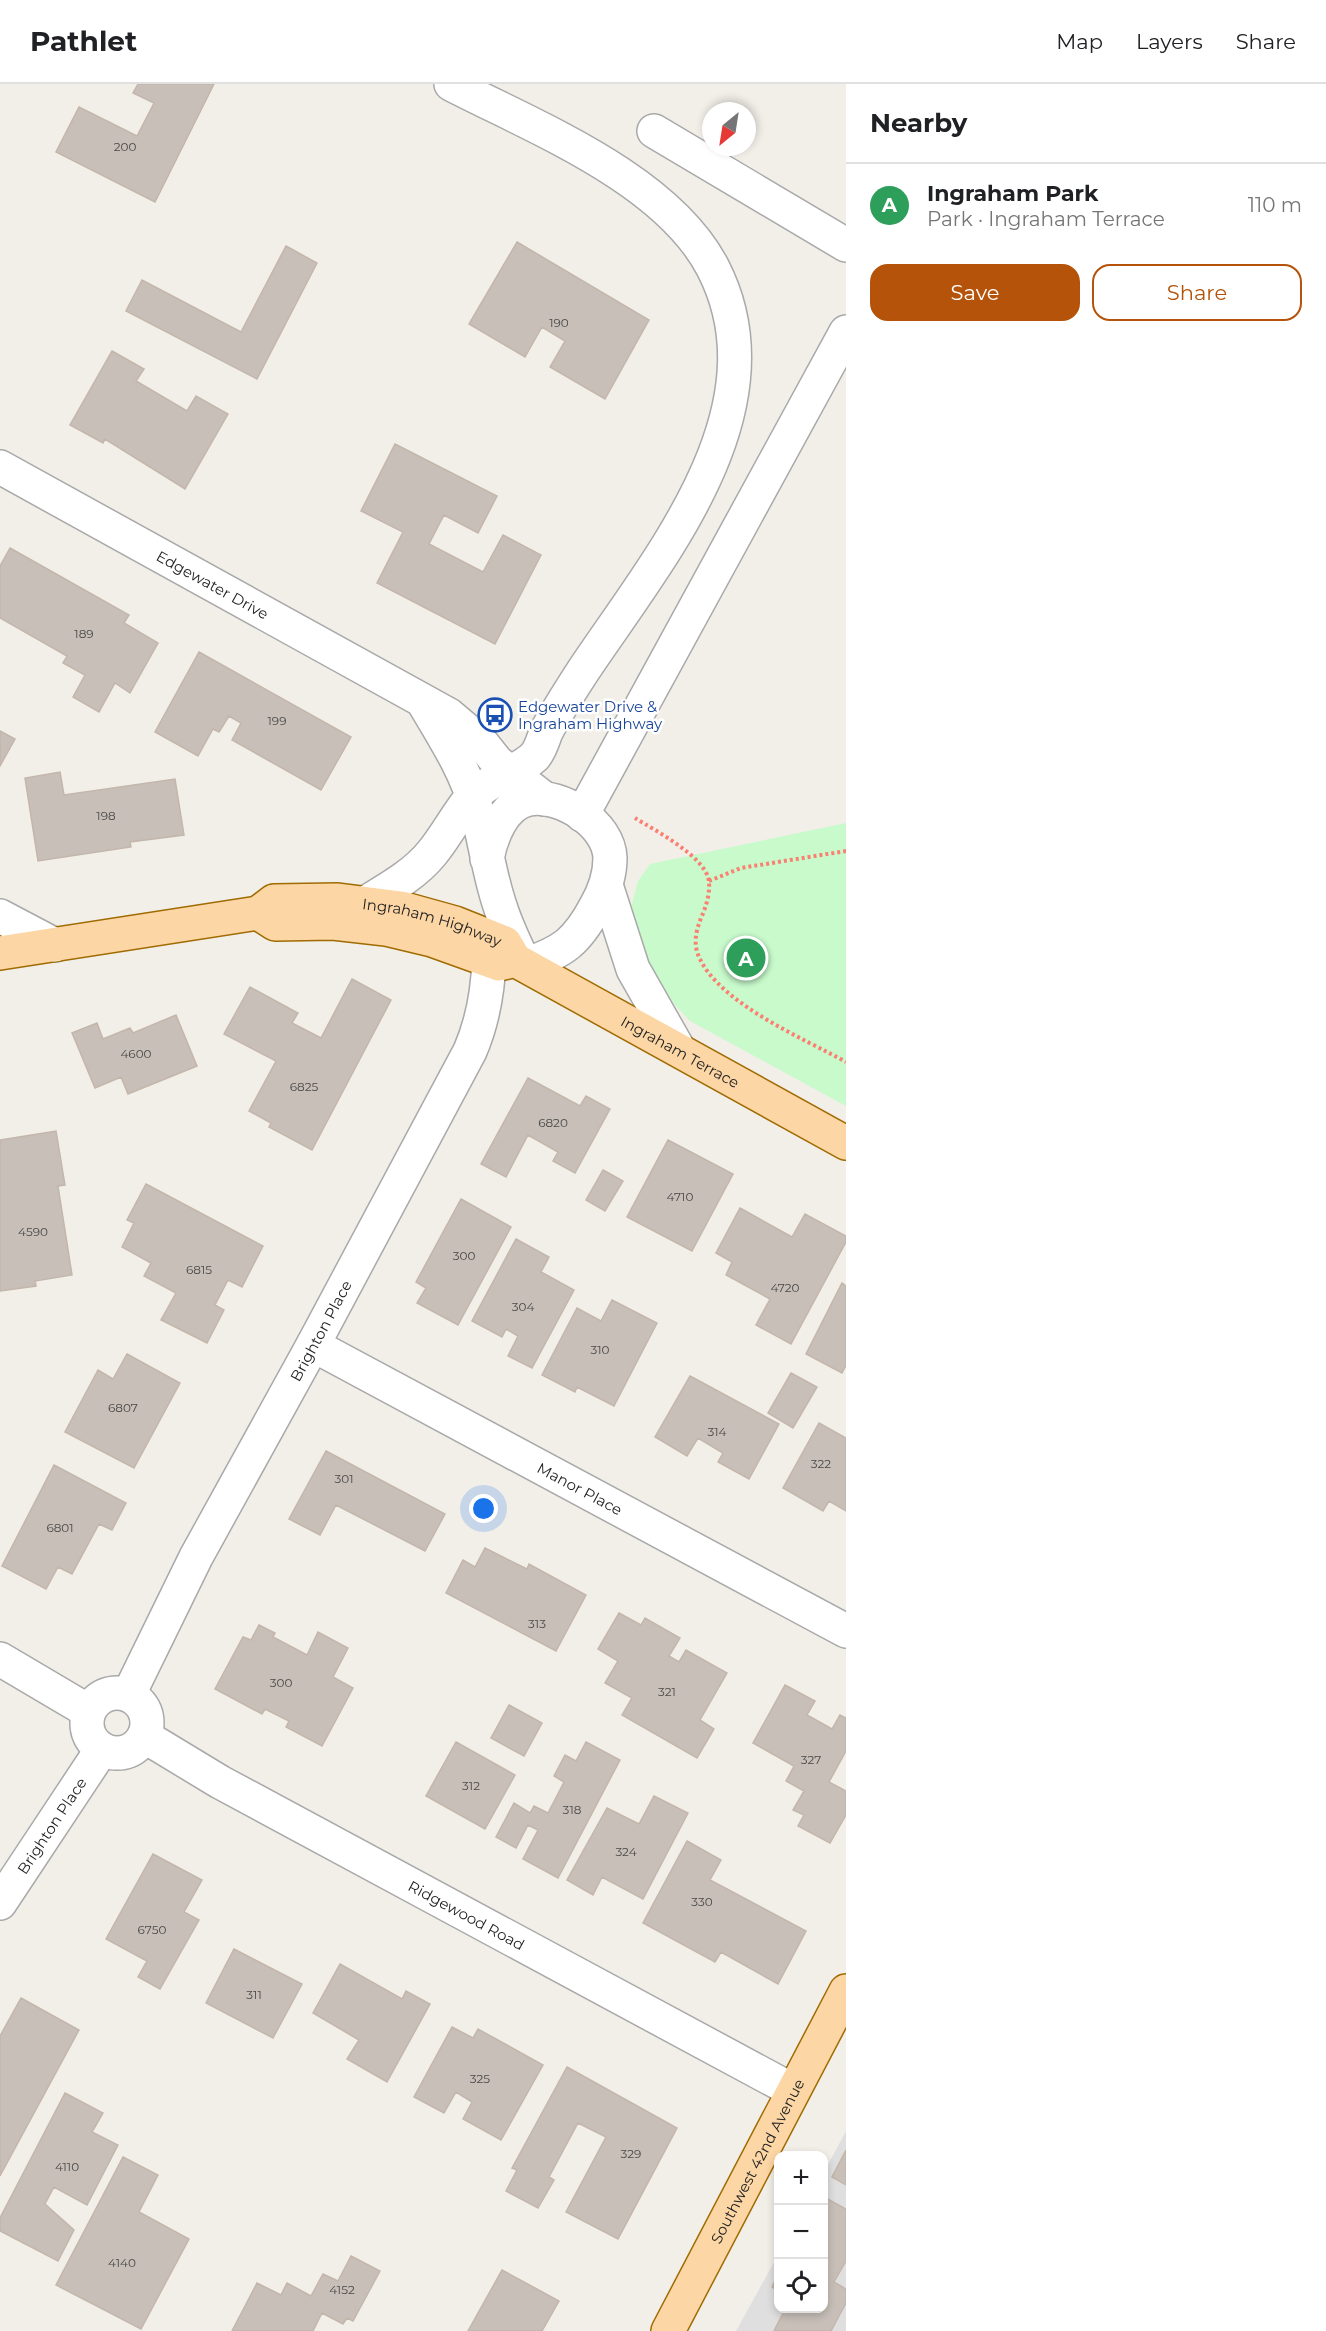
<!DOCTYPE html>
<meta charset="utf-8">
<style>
:root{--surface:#fff;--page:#f6f6f6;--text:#202124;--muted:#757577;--line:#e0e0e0;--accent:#b45309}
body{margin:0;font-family:Montserrat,sans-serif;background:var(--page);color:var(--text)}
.controls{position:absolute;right:18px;bottom:18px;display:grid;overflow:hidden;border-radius:12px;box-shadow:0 3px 9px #0003}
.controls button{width:54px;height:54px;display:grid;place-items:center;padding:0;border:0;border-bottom:2px solid var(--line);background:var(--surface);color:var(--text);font:30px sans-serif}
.compass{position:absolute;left:702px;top:18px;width:54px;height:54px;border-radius:50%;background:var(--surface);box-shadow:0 3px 9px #0003;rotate:210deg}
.you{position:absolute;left:484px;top:1425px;width:21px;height:21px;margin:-15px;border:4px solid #fff;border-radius:50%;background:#1a73e8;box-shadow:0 0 0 9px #1a73e833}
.badge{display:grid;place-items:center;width:39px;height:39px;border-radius:50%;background:var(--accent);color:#fff;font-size:20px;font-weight:700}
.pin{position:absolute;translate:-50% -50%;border:3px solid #fff;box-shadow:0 2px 6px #0006}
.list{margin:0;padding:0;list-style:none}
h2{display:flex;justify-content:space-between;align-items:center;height:78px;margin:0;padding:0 24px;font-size:26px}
h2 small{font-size:20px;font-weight:400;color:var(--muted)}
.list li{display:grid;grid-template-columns:39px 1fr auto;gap:18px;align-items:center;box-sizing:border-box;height:84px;padding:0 24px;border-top:2px solid var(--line)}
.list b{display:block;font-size:22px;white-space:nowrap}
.list p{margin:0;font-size:20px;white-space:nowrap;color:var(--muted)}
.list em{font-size:20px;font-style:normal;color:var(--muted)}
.actions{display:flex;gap:12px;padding:18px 24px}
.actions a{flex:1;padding:14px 0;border:2px solid var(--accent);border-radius:18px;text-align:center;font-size:21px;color:var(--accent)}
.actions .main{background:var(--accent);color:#fff}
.icon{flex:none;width:33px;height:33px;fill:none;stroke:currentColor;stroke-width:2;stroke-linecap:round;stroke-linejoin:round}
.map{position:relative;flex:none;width:846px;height:2247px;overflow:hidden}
header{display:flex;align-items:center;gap:36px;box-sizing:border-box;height:84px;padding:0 30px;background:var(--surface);border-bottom:2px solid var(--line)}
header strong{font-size:28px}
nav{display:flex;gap:33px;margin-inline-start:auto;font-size:21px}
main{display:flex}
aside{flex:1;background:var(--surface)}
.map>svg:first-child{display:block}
</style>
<header>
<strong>Pathlet</strong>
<nav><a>Map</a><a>Layers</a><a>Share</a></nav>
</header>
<main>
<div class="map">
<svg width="846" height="2247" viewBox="0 0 846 2247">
<rect width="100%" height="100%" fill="#f2efe9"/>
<!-- residential -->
<path fill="#e0dfdf" d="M846,2047V2247H736L778,2171V2224H824V2088Z"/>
<!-- park -->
<path fill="#c8facc" d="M846,739V1022L690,937L674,920L651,884L640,863L630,828L638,797L650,780Z"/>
<!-- building -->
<path fill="#c7bfb8" stroke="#c4b6ab" stroke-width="1.5" d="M138,0H214L155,118L56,68L79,23L137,52L154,19L133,9Z
M517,158L649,236L605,315L550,283L565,257L542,243L525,273L469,240Z
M286,162L317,179L257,295L126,227L142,196L241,248Z
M112,267L144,285L136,297L187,327L196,312L228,330L185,405L105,355L103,359L70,341Z
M395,360L497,412L478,449L444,431L429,460L483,488L503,451L541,471L495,560L377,499L403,448L361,427Z
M10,464L129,531L124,539L158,559L130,609L115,599L99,628L73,613L85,591L63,579L67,572L0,534V482Z
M199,568L351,653L321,706L232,656L241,639L229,632L219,648L213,645L198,672L155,648Z
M0,647L15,655L0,682Z
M60,688L64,711L175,695L184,751L130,758L131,763L38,777L25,694Z
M352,895L391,916L312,1066L269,1043L271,1039L249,1027L276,977L224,950L250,903L298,929L292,939L321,954Z
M176,931L197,982L128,1010L121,993L95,1004L72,949L97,939L103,955L130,944L133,949Z
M528,994L580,1022L586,1012L610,1025L575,1089L553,1077L558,1068L528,1051L506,1093L481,1080Z
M56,1047L65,1101L58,1102L72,1191L35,1197L36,1202L0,1207V1056Z
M668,1056L733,1090L692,1167L627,1133Z
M603,1086L623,1097L605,1127L586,1116Z
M146,1100L263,1162L242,1203L228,1196L215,1221L224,1226L207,1259L161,1236L176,1209L144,1192L151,1179L122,1163L134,1139L127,1136Z
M461,1115L511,1143L458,1241L417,1219L426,1204L416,1198Z
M740,1124L792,1153L805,1130L846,1152V1158L791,1260L756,1241L770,1215L726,1191L732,1178L716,1169Z
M516,1155L549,1173L541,1188L574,1206L532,1284L508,1272L518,1252L506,1245L502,1253L472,1237Z
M842,1199L846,1202V1281L842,1289L806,1270Z
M612,1216L657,1239L614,1322L577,1303L575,1308L542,1291L577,1224L601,1237Z
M127,1270L180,1299L134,1384L65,1348L98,1286L113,1295Z
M791,1289L817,1303L793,1344L768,1329Z
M690,1292L779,1340L749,1395L718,1378L723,1369L698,1354L687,1372L655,1353Z
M819,1339L846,1354V1427L829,1417L823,1427L783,1404Z
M326,1367L445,1430L425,1467L336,1421L320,1451L289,1435Z
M54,1381L126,1419L112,1446L99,1440L72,1490L58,1483L46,1505L2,1482Z
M485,1464L527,1485L529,1480L586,1511L556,1567L446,1509L463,1476L475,1483Z
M619,1529L641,1541L645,1534L680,1554L669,1572L679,1578L686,1566L727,1589L700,1636L714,1645L697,1674L622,1631L632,1614L605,1599L618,1577L598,1565Z
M259,1541L275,1549L273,1553L307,1571L318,1548L348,1564L333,1593L353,1604L322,1662L286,1643L289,1637L265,1625L262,1630L215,1605L243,1553L251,1556Z
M785,1601L815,1617L807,1631L832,1645L840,1631L846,1634V1667L829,1698L846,1707V1731L830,1759L798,1742L804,1731L793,1726L804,1707L786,1697L794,1682L753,1659Z
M509,1621L542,1639L524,1672L491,1654Z
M456,1658L515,1691L485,1745L426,1712Z
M586,1658L620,1676L558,1794L523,1775L538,1746L528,1741L516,1764L496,1753L514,1719L530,1729L534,1722L548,1729L564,1698L554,1692L565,1671L576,1677Z
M654,1712L688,1729L643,1815L602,1793L593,1811L567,1796L607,1724L639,1740Z
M687,1757L721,1776L710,1796L806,1847L778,1900L721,1868L715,1878L643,1839Z
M153,1770L202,1796L184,1828L199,1836L160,1905L138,1893L147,1877L106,1855Z
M234,1865L302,1900L273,1954L206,1919Z
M340,1880L402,1915L406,1907L430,1920L387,1998L347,1975L359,1956L313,1929Z
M21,1914L79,1946L0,2092V1952Z
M452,1943L473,1954L478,1945L543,1981L501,2056L463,2035L472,2018L456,2008L444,2029L414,2013Z
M567,1983L677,2044L618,2155L566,2128L606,2053L578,2039L549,2093L554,2096L538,2124L506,2107L517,2086L512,2084Z
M65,2009L103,2029L92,2048L118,2061L87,2121L54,2103L45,2120L74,2146L58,2177L0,2147V2134Z
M846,2066V2101L832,2093Z
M123,2073L158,2091L139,2128L189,2155L141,2245L56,2201Z
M824,2113L846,2125V2177L834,2198L846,2205V2219L831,2247H774L784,2227L780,2224H824Z
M351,2172L380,2187L353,2237L347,2234L343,2240L322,2229L313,2247H232L257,2199L281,2211L287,2199L311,2212L323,2190L338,2197Z
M502,2186L559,2217L542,2247H468Z
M778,2190V2207L772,2203Z"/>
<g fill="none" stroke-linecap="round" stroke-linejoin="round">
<defs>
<g id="minor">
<path d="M654,47L846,161"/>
<path id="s1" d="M0,383L449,631L481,658L497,678L545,715"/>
<path d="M425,621C444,653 466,687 476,724C485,756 489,790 500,822C506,842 516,862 525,881C563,868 577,858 596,822C604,808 610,791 610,774C609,740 561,709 529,715C503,720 491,753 487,775"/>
<path d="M582,731L846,248"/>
<path d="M606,801L633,885L679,966"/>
<path d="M367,818C390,804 415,790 432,769C446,752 456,732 470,715C486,696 516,690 534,673C540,667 543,656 546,648C557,627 570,607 583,587C657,476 786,326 713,184C667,95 536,44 451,0"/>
<path d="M0,832L55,861"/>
<path id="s2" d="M313,1261L846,1547"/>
<path d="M0,1575L88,1627"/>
<circle cx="117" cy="1639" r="30"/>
<path id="s3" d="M129,1610L196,1473L313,1261L470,967C483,937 488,907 489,875"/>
<path id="s4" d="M144,1652L220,1698L792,2006"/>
<path id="s5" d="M0,1819L102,1665"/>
</g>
<g id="major">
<path d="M258,829L275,840L333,839L386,845L432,856L499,880L508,878"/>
<path id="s6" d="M0,869L258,829L274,817L338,816L401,824L455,839L505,859L515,876"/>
<path id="s7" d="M515,876L846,1059"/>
<path id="s8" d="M668,2247L846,1907"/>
</g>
</defs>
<!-- minor casing -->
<use href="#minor" stroke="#a9a9a9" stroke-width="36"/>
<!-- major casing -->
<use href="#major" stroke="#a06b00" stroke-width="36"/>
<!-- path -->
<path stroke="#fa8072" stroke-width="4" stroke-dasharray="3 3" stroke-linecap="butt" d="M635,734C654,746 707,773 709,798C710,810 706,823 701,834C696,847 693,860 699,873C720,920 803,954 846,978
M709,797L741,784L846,767"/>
<!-- minor -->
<use href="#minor" stroke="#fff" stroke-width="33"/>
<!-- major -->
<use href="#major" stroke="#fcd6a4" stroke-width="33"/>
</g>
<!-- icons -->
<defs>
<symbol id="bus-ring" viewBox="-11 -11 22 22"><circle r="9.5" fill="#fff" stroke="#1a4fb4" stroke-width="1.5"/><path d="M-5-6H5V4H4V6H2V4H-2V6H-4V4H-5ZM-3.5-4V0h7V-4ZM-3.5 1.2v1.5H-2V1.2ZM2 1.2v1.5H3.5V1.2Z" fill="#1a4fb4"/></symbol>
</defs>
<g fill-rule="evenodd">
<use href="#bus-ring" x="476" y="612" width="38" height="38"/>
</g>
<g text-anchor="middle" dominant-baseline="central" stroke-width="5" stroke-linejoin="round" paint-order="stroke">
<!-- number labels -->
<g font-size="12" fill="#4b4948">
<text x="125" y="62">200</text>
<text x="559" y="238">190</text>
<text x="84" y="549">189</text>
<text x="277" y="636">199</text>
<text x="106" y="731">198</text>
<text x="136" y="969">4600</text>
<text x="304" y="1002">6825</text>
<text x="553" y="1038">6820</text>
<text x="680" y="1112">4710</text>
<text x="33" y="1147">4590</text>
<text x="464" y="1171">300</text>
<text x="199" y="1185">6815</text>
<text x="785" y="1203">4720</text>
<text x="523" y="1222">304</text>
<text x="600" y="1265">310</text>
<text x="123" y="1323">6807</text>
<text x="717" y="1347">314</text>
<text x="821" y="1379">322</text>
<text x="344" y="1394">301</text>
<text x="60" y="1443">6801</text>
<text x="537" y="1539">313</text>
<text x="281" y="1598">300</text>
<text x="667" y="1607">321</text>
<text x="811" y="1675">327</text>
<text x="471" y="1701">312</text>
<text x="572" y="1725">318</text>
<text x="626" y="1767">324</text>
<text x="702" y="1817">330</text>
<text x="152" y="1845">6750</text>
<text x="254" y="1910">311</text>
<text x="480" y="1994">325</text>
<text x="631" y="2069">329</text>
<text x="67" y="2082">4110</text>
<text x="122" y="2178">4140</text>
<text x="342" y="2205">4152</text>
</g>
<!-- street labels -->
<g font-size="15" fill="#222" stroke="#fff">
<text stroke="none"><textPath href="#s1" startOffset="243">Edgewater Drive</textPath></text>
<text stroke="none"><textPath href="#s6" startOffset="442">Ingraham Highway</textPath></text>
<text stroke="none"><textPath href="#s7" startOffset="189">Ingraham Terrace</textPath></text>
<text stroke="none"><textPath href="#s3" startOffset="411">Brighton Place</textPath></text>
<text stroke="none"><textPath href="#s2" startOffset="303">Manor Place</textPath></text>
<text stroke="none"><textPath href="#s5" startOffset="93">Brighton Place</textPath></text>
<text stroke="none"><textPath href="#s4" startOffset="369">Ridgewood Road</textPath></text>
<text stroke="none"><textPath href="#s8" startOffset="192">Southwest 42nd Avenue</textPath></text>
</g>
<!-- transit labels -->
<g font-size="15" fill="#164399" stroke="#fff" text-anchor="start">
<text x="518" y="622">Edgewater Drive &amp;<tspan x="518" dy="17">Ingraham Highway</tspan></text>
</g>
</g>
</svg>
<div class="controls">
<button>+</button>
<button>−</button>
<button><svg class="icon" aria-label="locate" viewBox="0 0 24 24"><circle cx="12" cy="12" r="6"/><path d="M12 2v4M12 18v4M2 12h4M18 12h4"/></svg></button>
</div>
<svg class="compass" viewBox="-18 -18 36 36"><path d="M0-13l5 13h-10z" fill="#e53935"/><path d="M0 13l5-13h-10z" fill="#757577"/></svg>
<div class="you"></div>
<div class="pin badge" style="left:746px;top:874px;background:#2e9e5b">A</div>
</div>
<aside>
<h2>Nearby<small></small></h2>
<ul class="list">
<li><span class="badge" style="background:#2e9e5b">A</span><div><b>Ingraham Park</b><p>Park · Ingraham Terrace</p></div><em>110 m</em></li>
</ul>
<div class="actions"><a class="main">Save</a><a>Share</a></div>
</aside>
</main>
